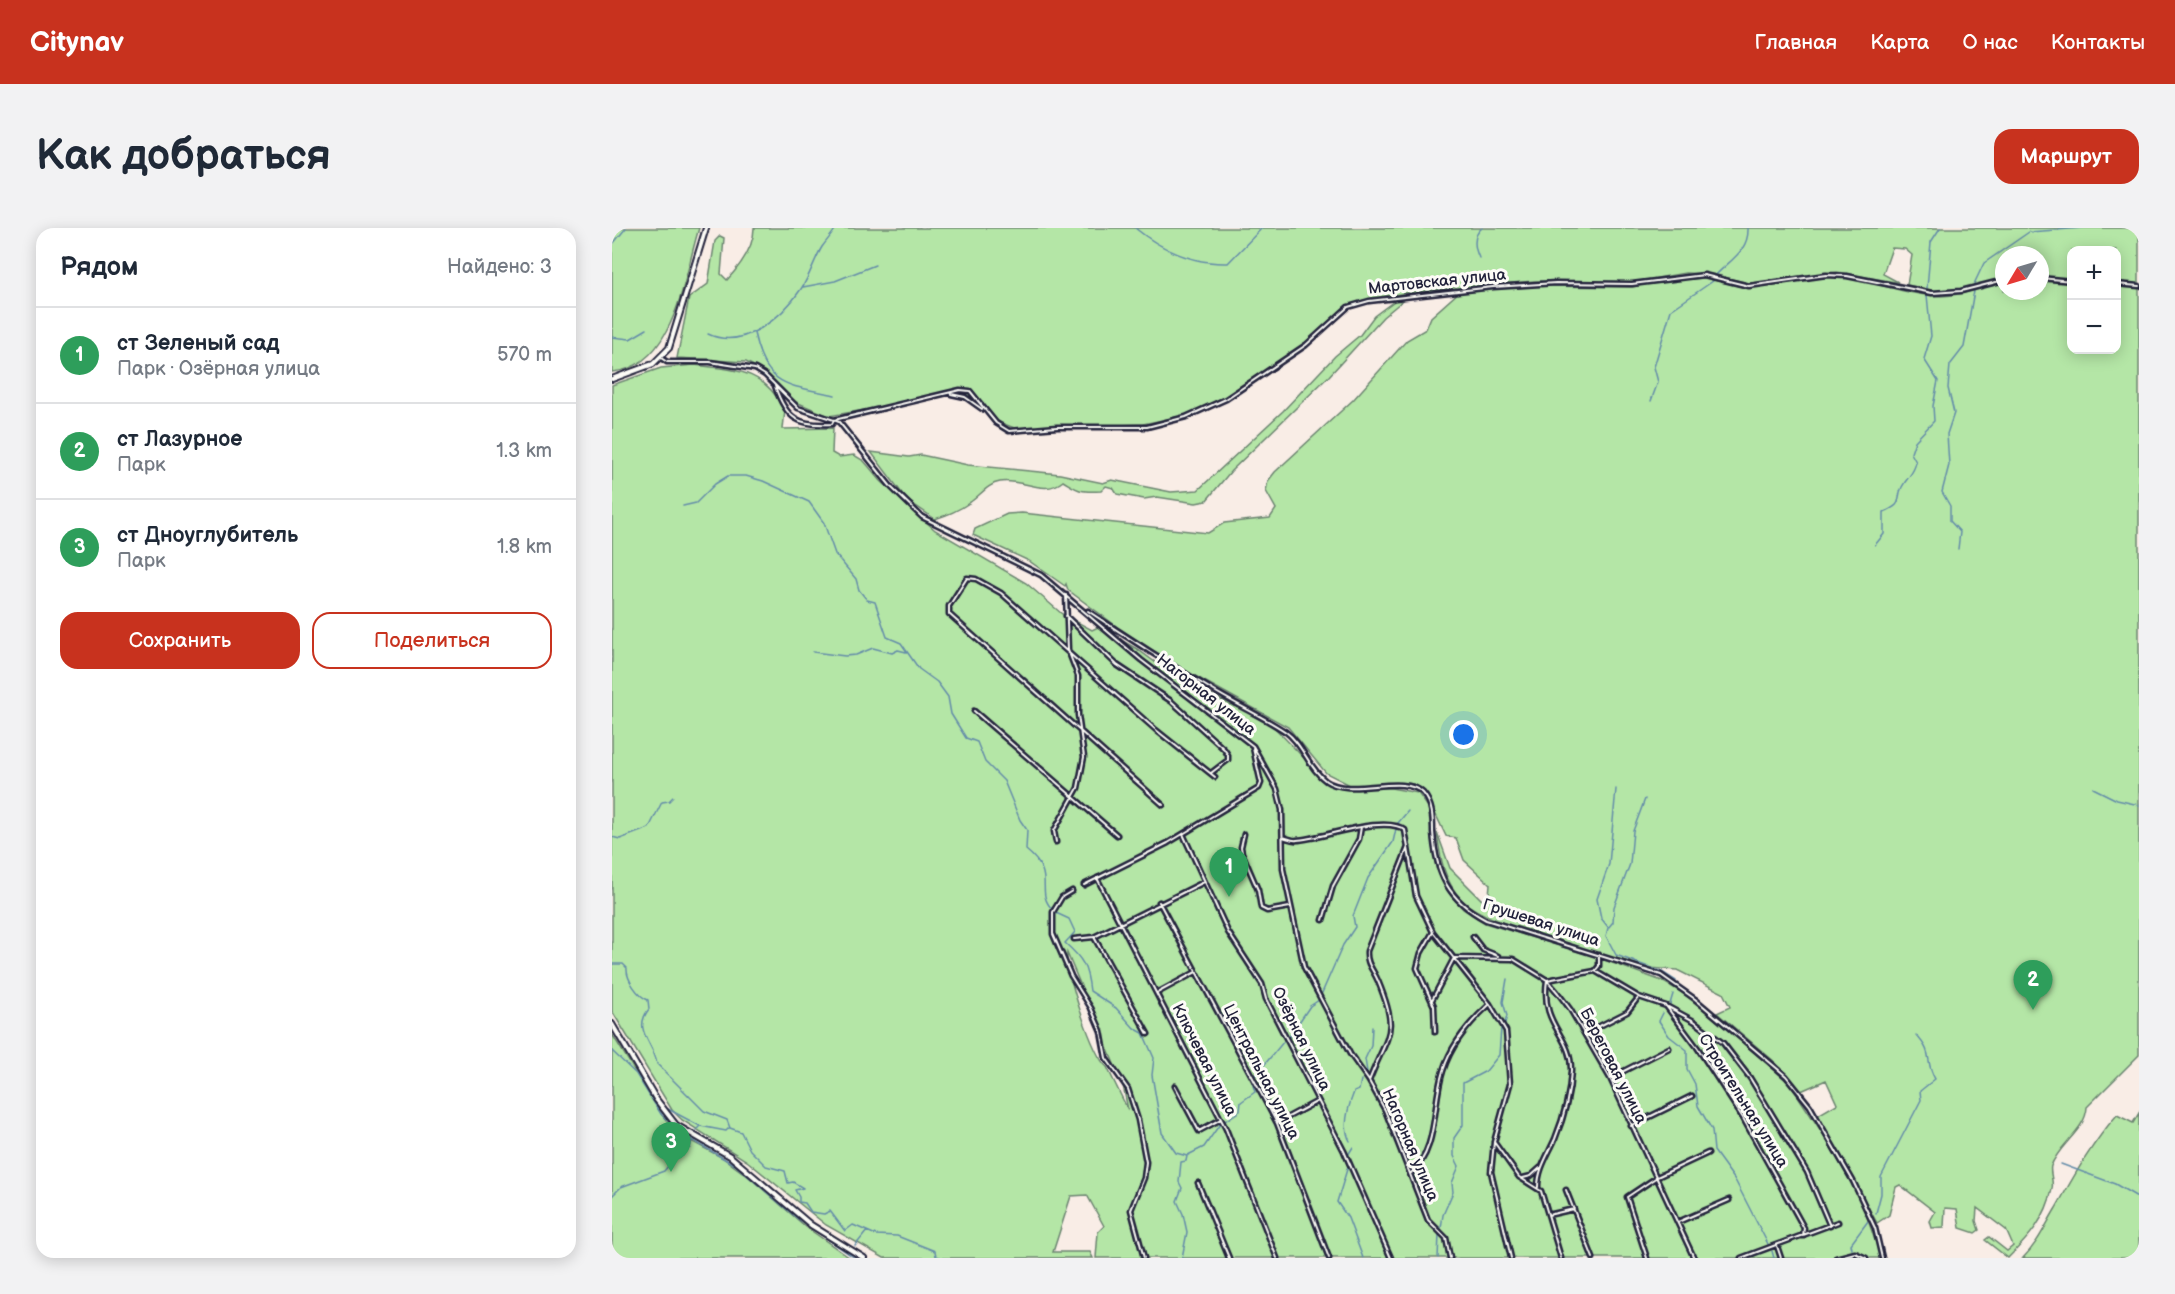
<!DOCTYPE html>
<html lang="ru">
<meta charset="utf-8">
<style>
:root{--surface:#fff;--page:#f2f2f3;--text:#1f2937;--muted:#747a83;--line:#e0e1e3;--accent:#c8321e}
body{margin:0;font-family:"Balsamiq Sans",sans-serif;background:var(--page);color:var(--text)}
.controls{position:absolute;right:18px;top:18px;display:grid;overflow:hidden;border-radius:12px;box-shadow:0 3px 15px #0003}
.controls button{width:54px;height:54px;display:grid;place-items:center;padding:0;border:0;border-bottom:2px solid var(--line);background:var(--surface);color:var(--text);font:30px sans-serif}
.compass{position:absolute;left:1383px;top:18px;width:54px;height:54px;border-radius:50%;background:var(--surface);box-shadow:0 3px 15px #0003;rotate:232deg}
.you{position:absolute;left:852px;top:507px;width:21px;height:21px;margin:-15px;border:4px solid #fff;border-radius:50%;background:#1a73e8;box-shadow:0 0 0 9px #1a73e833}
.badge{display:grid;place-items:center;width:39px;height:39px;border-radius:50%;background:var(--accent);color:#fff;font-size:20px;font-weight:700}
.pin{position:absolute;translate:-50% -50px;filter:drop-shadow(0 2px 3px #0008)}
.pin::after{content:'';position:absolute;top:32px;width:21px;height:18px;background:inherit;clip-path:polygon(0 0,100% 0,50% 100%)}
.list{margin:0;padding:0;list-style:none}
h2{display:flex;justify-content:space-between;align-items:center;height:78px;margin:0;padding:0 24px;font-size:26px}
h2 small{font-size:20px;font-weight:400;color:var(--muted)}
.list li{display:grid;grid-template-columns:39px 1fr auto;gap:18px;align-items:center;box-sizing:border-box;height:96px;padding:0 24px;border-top:2px solid var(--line)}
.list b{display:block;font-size:22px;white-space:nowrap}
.list p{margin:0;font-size:20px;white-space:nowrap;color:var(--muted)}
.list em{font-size:20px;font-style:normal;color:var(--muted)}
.actions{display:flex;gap:12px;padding:18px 24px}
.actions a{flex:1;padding:14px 0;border:2px solid var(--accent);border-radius:18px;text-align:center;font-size:21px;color:var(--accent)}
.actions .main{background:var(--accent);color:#fff}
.map{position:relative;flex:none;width:1527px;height:1030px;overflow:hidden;border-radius:18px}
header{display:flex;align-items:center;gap:36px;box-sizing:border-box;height:84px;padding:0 30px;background:var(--accent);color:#fff}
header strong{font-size:28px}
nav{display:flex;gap:33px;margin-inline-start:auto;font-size:21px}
.intro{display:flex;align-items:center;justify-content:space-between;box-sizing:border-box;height:144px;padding:0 36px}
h1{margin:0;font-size:42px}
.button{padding:15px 27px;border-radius:18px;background:var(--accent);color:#fff;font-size:21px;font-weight:700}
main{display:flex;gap:36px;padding:0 36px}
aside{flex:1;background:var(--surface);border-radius:18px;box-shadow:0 3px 15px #0003}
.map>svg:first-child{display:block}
</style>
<header>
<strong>Citynav</strong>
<nav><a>Главная</a><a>Карта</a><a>О нас</a><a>Контакты</a></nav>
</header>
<div class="intro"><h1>Как добраться</h1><a class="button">Маршрут</a></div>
<main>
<aside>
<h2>Рядом<small>Найдено: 3</small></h2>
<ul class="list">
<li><span class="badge" style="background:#2e9e5b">1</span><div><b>ст Зеленый сад</b><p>Парк · Озёрная улица</p></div><em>570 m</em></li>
<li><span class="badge" style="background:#2e9e5b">2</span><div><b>ст Лазурное</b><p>Парк</p></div><em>1.3 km</em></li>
<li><span class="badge" style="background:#2e9e5b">3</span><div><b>ст Дноуглубитель</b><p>Парк</p></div><em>1.8 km</em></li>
</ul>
<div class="actions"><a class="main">Сохранить</a><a>Поделиться</a></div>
</aside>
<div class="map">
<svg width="1527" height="1030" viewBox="0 0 1527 1030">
<rect width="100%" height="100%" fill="#f9ede6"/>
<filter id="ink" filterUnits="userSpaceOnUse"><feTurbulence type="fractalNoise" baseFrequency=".0167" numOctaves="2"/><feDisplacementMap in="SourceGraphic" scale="12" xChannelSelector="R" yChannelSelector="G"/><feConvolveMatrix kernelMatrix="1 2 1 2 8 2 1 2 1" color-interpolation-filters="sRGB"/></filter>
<g filter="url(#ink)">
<!-- green -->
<path fill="#b4e6a6" stroke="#6b8470" stroke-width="1.5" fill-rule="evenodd" d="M0,0H87C72,48 63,139 0,144Z
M142,0H1527V56L1505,54L1504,22H1460L1459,51L1428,49V27H1392V50L1347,62L1324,63L1295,57L1300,27L1293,21L1280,20L1271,46L1286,54H1283L1225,44L1142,56L1096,46L1073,45L1023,54L922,53L794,65L748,73L728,83L693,116L612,170L575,187L531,196L405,201L384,193L361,164L358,163L368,178L355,170L340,165L356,163L347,160L270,179L217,188L184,174L152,143L134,134L65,130L77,70L96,56L103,13L108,8L112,10L109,46L115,52C128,38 142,20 142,0Z
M1216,49C1256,49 1292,68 1329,68C1352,68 1370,58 1392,54V63H1428V52L1459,54L1460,122H1504L1505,58L1527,60V827L1475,879C1474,902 1447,916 1439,938C1437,944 1442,953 1440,961C1434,991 1417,1009 1396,1030L1373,1012L1377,1009L1395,1023L1401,1018L1394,1002L1365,980L1364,993L1367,1002L1363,1005L1348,1000L1345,981L1333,980L1332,999L1320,1000L1318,993L1323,984L1288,957L1284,959L1277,987L1265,995L1206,887L1225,876L1214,852L1189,863L1163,834L1105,785L1118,779L1111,765L1065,742L1036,740C996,727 875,698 850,672C832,653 828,630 825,604L838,640L872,674L877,667L878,656L852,632L844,610L834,608L813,564L802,556L738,557L714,545L676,499L563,437L507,400L456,362L454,356L453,358L417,333L361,307L363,301L395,286L410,285L596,305L612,295L658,290L664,281L654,263L656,253L663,244L741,172L795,112L814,101L819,89L847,64L924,58L1020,59L1057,52L1094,50L1135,60Z
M795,69L771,89L717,148L619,243L594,273L584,275L545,269L532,271L505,266L501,260L494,258L489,263C467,264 468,263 451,253C432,269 411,250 388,254C375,256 368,268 357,275C347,282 336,287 323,291L295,272L259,224L297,229L309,227L356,237L448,246L491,255L500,252L559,264L586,262L671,183L723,128L748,107L762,88L785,71Z
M82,137C125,142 151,141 173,182L171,201L221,200L220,225L227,229L242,227L252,233L269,253L323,302L414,355L450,386L480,402L486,399L525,421L562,448L661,498L716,555L738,560H779L806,565L816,579L824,640L837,665L851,681L873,695L984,729L1050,753L1069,764L1105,792L1178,856L1215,912L1251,977L1269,1030H484L486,1004L492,998L475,967L459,968L441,1024H478L481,1030H272L214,997L135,933L70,892L60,882L0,783V157L49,140ZM455,725L511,857L516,882L495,839C480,827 453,742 455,725Z
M0,806L50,887L61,900L71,909L111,930L137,949L194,999L238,1030H0Z
M1527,885V1030H1411C1426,1015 1433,998 1444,980C1462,948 1480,915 1505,887L1521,895Z"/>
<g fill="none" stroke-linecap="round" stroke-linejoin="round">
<!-- stream -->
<path stroke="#648ca9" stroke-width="1.5" d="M523,0C550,22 582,36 616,35L650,0
M0,17L14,0
M867,30C862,19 860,8 870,0
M1104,47C1118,32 1137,23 1136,0
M1362,56L1372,35L1417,4L1471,0
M191,59L223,53L263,37
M1315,60L1319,14L1328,0
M142,105C154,160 176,157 223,167
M96,106C132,123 171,88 189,61C198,48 202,32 210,19C215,12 220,7 224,0
M0,109L18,111L35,101
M1039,173L1046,154L1042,139L1059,82L1101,53
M71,278L84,275L103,256L116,248H134L151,253L197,274L212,295L223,326L244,351L247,362L255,372L263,374L275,409L289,415L307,441L325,454L336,469L339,486L354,510L365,514L373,534L392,553L408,592L415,602L414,622C446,648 422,662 440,681
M1263,317L1272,306V284C1293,275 1283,273 1290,259C1295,249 1302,246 1304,234L1299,225L1303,213L1322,193L1321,178L1326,153L1312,131L1319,108L1315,67
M1346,321L1348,304L1338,293V278L1330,264L1337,237L1335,206L1342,185L1336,160L1338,137L1352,119L1362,63
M201,424L233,428L244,427L261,420L280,425L286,422L294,424
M1481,560L1505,572L1527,577
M1033,571L1021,603L1018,636L1002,679L1001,694L996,700L994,708L1004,727L1050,744L1064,753
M786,595L796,583
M0,609L8,611L37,600L50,574L57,573L61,569
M444,685L457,691L463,704L453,715C471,731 475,738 478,763L504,780L522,800L531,805L542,830L540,847L550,905L564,925L575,928L574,933L569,934L567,954L570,960L565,973L571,986L575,1004L570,1030
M996,699L989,690L985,671L997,636L1004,561
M0,736H11L15,740C14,751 26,768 36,772L37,781C20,802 42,815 45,836L92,883L115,892L118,900L129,904L138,922L154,938L173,943L176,955L181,954L191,960L183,962L187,969V974L193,975L199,984L212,986L218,983L233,1003L241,997L264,1007L285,1008L323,1023L324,1028L331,1030
M710,765L731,717L743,699L741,688L756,650L781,614L784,601
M1058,776L1061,766
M1051,785L1047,793L1057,808L1075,822V841L1083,856L1086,878L1100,902L1102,923L1123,952L1157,1018
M893,795L895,788L891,774L895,751
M677,809L698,778L707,772
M0,823L24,846L49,886L56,881L88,898L114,903L117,900
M755,844L753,831L759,818L760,799
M643,848L672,813
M50,887L66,903
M613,893L628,883L629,874L643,864L640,854
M82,904L87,899
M70,906L123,937L186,991L243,1030
M738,913C730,899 736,879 742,864L747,862L749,852
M576,927L592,919L608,896
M59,931L65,922L78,920L80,911
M740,935L736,927L741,919
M1449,936L1503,956L1527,970
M736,938L725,974L736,990L751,1030
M0,968L9,959L52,943L57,937
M1264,985L1269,966V949L1309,872L1308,863L1323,851C1312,832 1323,827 1304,807
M829,1000L831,987L841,964L840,955L847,938L842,928V910L851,897V855L874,843L887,827L889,800
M243,1018L255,1003
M1240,1021L1239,1016L1256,993
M1160,1023L1162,1030
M1241,1029V1030
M826,1030L827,1006"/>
<defs>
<path id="street" d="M1428,50L1460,53
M1504,56L1527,58
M49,130L55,134H98L143,141L153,147L186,180L222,192L348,162L358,163L384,195L397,203L445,199H535L574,189L614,171L694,117L736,79L757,73L881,59L944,55L1020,56L1092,47L1137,58L1214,47L1235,48L1320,65L1349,63L1392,52
M163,158C174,191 186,198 220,196L222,192L227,194L280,260L310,289L429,347L529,432L641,518L665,561L670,582L671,641L692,739L738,826L757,853L773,882L816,992L834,1010L838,1030
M339,166L353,169L370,181
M476,383C516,410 557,436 599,461C623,476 650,488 674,504C691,516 697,541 714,553C739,570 791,545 811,565C821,576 821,591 821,604C824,646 836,672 874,692L1049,747L1083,771L1174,848L1198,878L1241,953L1263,1000L1270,1030
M454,388L505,437L559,473L612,521L616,527V532L599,545
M362,483L505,607
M551,577L337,386V378L355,350L364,351L389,365L544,502L603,549
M571,606L616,704L650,756L654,771L732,923L779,1030
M632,606L629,619L630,625L646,662L649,680L655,683L678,679
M671,609C675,610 681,613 685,612C709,611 773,586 793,602L804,668L821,704L878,776L894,803L898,856L882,914L879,944L899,1030
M444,614L442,603L466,560L472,529L466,487V448L456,422L454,367
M485,650L614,901L665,1030
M472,657L556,615L647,560L649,555L641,520
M460,663L450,669L441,684V706L459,748L479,780L489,803L494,830L516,861L526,892L534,934L532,950L519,982L532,1030
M547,674L665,895L717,1030
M711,692L721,658L747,611L749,599
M821,704L809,725L805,740L822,778L823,804
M482,709L536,806
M861,709L871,722L886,728
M462,711L482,709L592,654
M983,743L1027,769L1054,778L1085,819L1131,890L1192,1000L1191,1008
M983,743L987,738V727
M545,765L584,744
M820,772L842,730L901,731L935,752L946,765L958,781L998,850L1082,1030
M1056,779L1082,793L1111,815L1138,850L1195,944L1218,998
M974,805L1015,784L1027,769
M998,850L1057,820
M757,853C776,804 788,806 766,753C761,741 754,736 755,723L796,619
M563,858L587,903L609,891
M665,895L706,873
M1019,898L1080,868
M882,914L907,949L929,963L949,1030
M798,946C827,922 820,876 831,843C839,817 858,794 878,776
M911,950L919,948L928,940
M586,955L617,1030
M926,959C926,941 936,927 943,911C952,889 958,867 959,843C960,806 928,799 935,752L983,743
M954,962L981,1030
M936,987L962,981
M1066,994L1117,972
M1165,1018L1169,1030
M1035,1030L1015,969L1045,949L1096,925
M1129,1030L1226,994
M1224,1030L1243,1025L1254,1030"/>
<path id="secondary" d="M0,796L44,871L64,897L118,928L199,997L252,1030"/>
<path id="primary" d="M0,151L41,136L57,120L94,0"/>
</defs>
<!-- street casing -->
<use href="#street" stroke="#22223b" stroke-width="7"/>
<!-- secondary casing -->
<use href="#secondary" stroke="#22223b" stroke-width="8"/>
<!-- primary casing -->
<use href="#primary" stroke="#22223b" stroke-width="8"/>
<!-- street -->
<use href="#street" stroke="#fdfcf7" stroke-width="2"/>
<!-- secondary -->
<use href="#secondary" stroke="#fdfcf7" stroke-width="4"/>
<!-- primary -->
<use href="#primary" stroke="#fdfcf7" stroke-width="4"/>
</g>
</g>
<g text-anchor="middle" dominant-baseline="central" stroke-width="6" stroke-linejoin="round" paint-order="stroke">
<!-- street labels -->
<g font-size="16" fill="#22223b" stroke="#fdfcf7">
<text transform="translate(825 54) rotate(-6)">Мартовская улица</text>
<text transform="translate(594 467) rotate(38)">Нагорная улица</text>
<text transform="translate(929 695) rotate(18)">Грушевая улица</text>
<text transform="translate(689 811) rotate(64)">Озёрная улица</text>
<text transform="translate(592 832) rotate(63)">Ключевая улица</text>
<text transform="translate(1001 838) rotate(63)">Береговая улица</text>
<text transform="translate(649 844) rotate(63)">Центральная улица</text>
<text transform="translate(1131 873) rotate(58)">Строительная улица</text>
<text transform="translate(798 917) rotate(67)">Нагорная улица</text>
</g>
</g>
</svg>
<div class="controls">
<button>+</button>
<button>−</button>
</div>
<svg class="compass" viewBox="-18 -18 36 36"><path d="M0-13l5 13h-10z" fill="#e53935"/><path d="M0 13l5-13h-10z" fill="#747a83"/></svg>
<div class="you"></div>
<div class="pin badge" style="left:617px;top:669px;background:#2e9e5b">1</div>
<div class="pin badge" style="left:1421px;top:782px;background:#2e9e5b">2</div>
<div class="pin badge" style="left:59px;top:944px;background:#2e9e5b">3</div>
</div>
</main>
